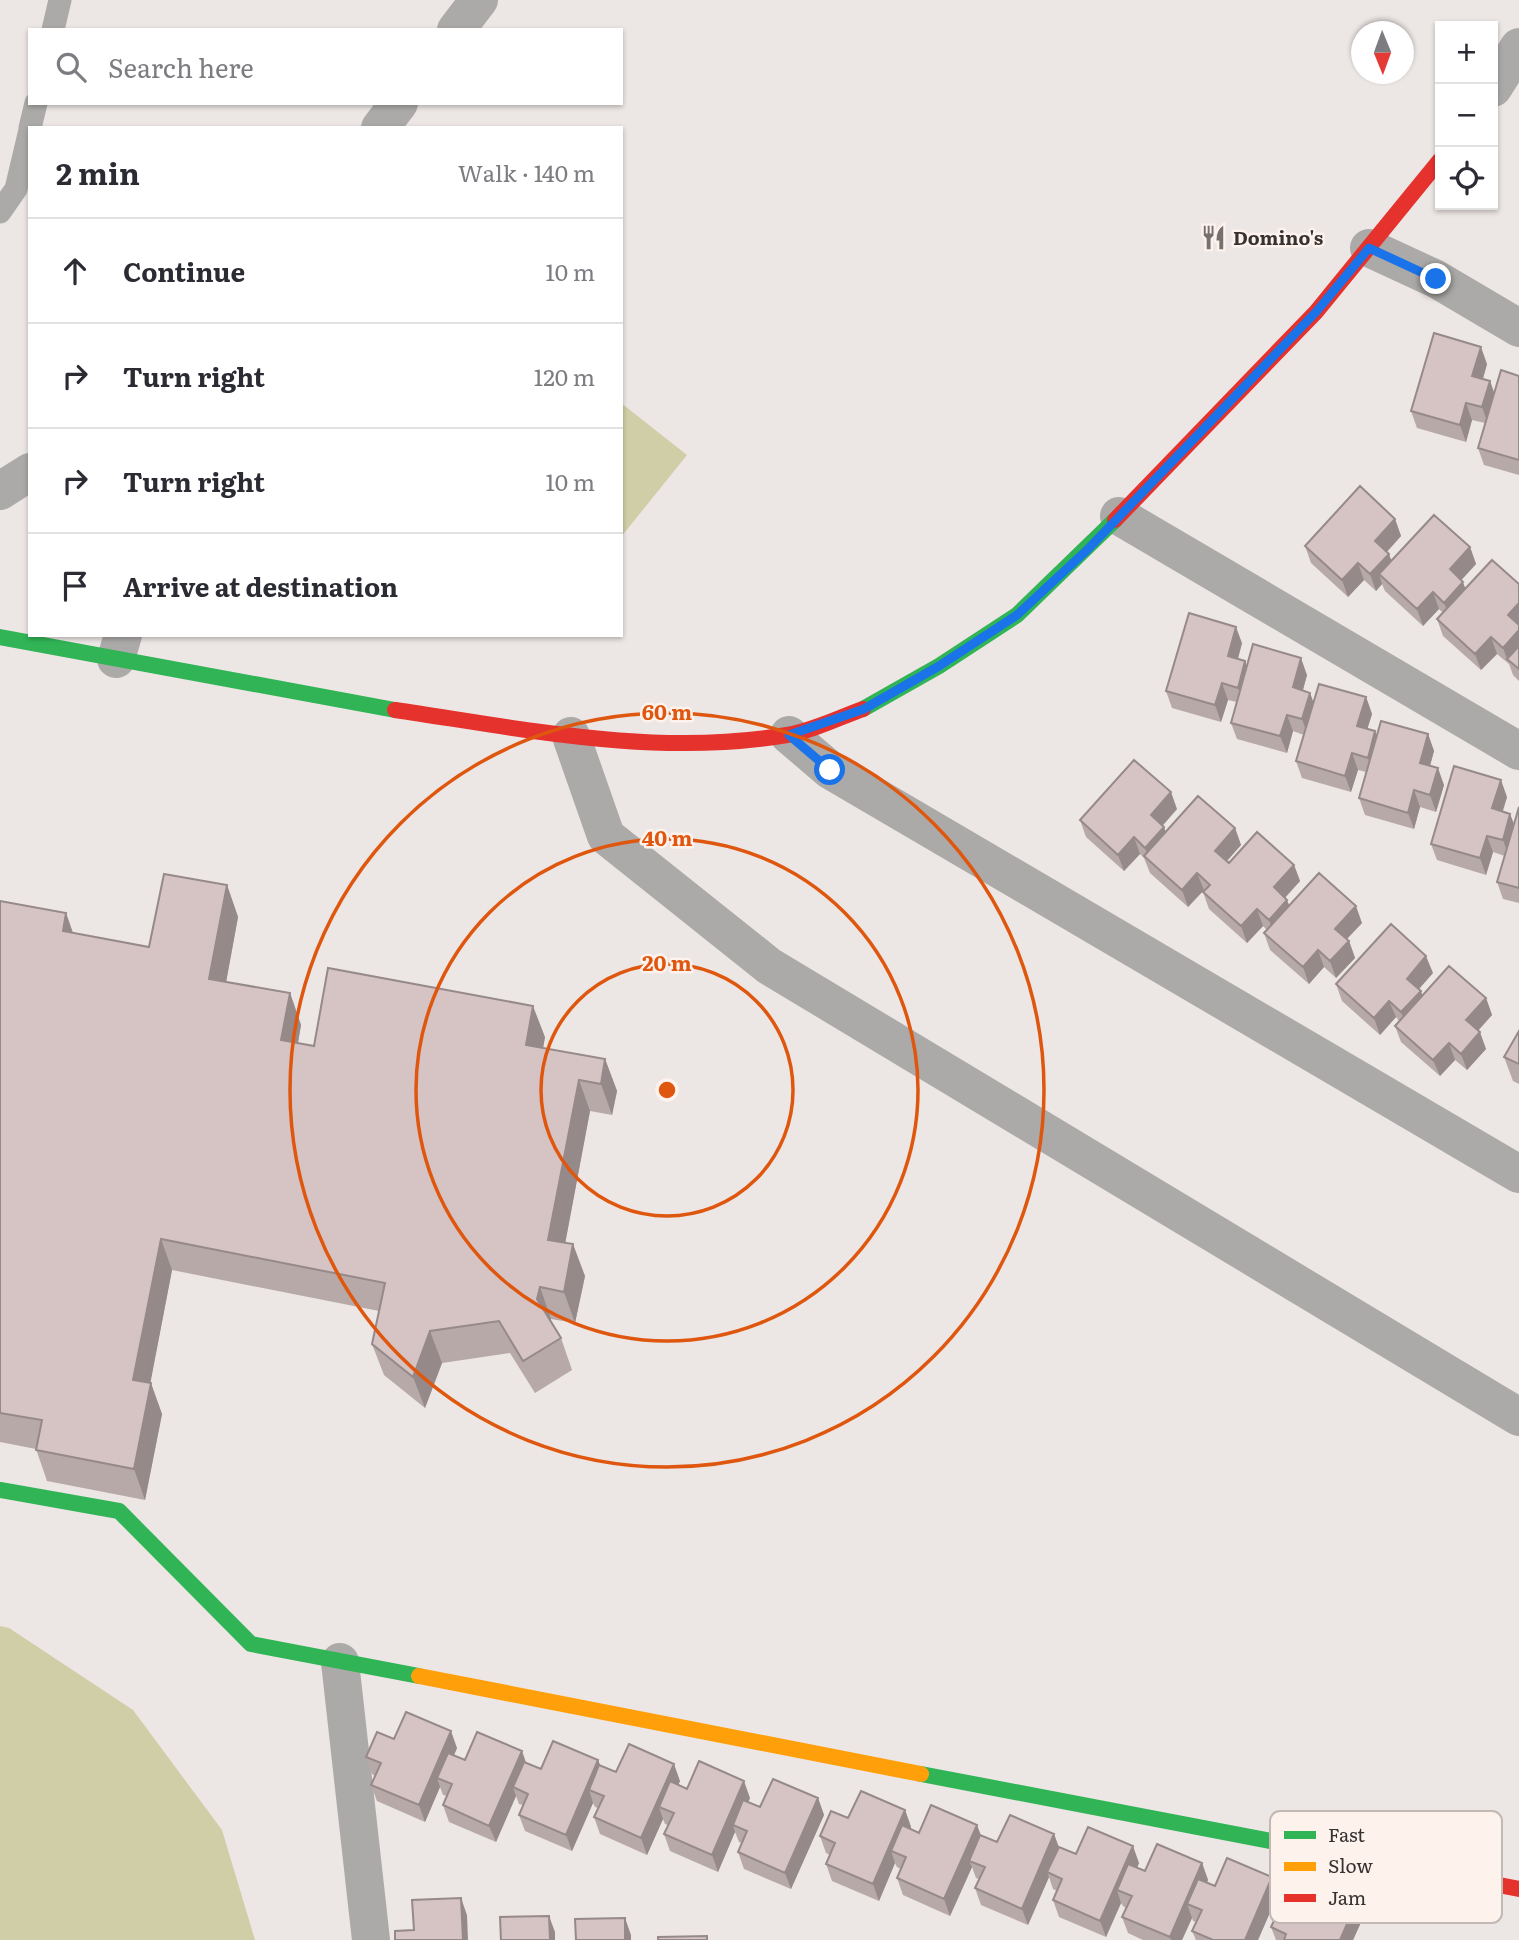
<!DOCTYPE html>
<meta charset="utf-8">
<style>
:root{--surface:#fff;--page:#f7f7f7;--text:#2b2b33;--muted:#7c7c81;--line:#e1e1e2}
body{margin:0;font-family:Literata,serif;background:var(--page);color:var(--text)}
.controls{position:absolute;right:21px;top:21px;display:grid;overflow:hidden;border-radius:0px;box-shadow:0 2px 5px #0004}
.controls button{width:63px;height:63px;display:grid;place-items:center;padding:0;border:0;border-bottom:2px solid var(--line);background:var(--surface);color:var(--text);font:35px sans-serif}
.compass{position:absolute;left:1351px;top:21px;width:63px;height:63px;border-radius:50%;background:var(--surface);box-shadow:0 2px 5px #0004;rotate:179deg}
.stop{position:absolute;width:21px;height:21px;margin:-16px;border:5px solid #1a73e8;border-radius:50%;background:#fff}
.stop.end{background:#1a73e8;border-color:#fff;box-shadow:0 2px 7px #0008}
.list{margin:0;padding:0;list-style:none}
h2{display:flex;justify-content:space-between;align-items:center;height:91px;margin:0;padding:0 28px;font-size:30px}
h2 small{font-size:23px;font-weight:400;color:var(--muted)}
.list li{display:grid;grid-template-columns:46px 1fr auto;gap:21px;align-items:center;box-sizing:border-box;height:105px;padding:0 28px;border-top:2px solid var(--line)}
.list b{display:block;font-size:26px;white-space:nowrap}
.list em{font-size:23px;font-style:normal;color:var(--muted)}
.icon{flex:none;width:38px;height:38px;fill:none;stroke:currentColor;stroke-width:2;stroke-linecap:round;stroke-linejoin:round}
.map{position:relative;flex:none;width:1519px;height:1940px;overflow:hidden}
.search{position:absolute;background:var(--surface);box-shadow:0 2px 5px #0004;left:28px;top:28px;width:595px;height:77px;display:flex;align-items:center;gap:18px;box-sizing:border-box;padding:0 24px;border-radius:0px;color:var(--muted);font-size:26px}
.panel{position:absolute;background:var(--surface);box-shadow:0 2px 5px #0004;left:28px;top:126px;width:595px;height:511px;border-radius:0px}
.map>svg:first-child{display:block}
</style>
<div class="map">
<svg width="1519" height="1940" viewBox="0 0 1519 1940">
<rect width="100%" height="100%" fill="#ece6e4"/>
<!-- green -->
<path fill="#cfcea6" d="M621,403L687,455L621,537Z
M0,1626L9,1628L133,1710L222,1830L255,1940H0Z"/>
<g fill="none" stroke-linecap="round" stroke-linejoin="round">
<!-- lane -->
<path stroke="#acaaa8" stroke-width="23" d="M53,30L60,0
M30,128L36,103
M0,212L16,189L30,130"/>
<!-- street -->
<path stroke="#acaaa8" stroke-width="38" d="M456,30L479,0
M1493,88L1519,47
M380,128L399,103
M1369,248L1436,279L1519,328
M0,491L30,472
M1119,516L1519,751
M116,659L123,635
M789,735L830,770L1519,1174
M571,736L606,836L769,966L1519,1417
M340,1662L371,1940"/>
<!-- fast -->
<path stroke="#30b455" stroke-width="16" d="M0,637L395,710
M863,709L939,666L1017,615L1115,520
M0,1490L119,1511L251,1644L419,1676
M921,1774L1323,1851"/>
<!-- slow -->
<path stroke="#ff9f0a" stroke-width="16" d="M419,1676L921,1774"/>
<!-- jam -->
<path stroke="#e5322d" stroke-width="16" d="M1115,520L1316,312L1440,160
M395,710C524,729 656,757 787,735C812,731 838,718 863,709
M1323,1851L1519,1889"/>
</g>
<!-- wall -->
<path fill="#b8a9a9" d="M1487,364L1483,379L1490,381L1494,393L1519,376V475L1484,465L1478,448L1485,423L1472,420L1466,442L1417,428L1411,411Z
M1395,519L1401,536L1387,552L1391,561L1470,547L1476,564L1461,580L1465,588L1519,584V681L1513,675L1509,664L1497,654L1481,670L1443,636L1437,619L1443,613L1439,609L1423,626L1385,591L1382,584L1376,591L1364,580L1348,597L1311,563L1305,546Z
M1242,643L1238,659L1245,661L1247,666L1307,675L1303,690L1310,693L1313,701L1366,697L1372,714L1367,729L1375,731L1377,736L1428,734L1434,751L1430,766L1444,785L1436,812L1420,807L1414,829L1365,815L1359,798L1366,772L1358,770L1351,792L1302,778L1296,761L1304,735L1293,731L1287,753L1237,739L1231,723L1237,702L1228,700L1221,722L1172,708L1166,691Z
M1507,797L1503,811L1510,814L1514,824L1519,807V903L1503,899L1497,882L1505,856L1493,852L1486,875L1437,860L1431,844Z
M1177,809L1162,826L1166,832L1235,828L1241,845L1226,861L1229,863L1294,865L1300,881L1285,898L1290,906L1362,923L1347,939L1349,941L1355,958L1336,978L1324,967L1309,984L1270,950L1264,933L1267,930L1263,926L1247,943L1209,909L1203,892L1204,890L1188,907L1150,873L1144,858L1140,854L1124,871L1086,837L1080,820Z
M227,885L238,917L226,982L290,993L301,1025L298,1043L314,1046L545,1037L543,1048L605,1059L617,1091L612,1115L590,1111L565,1243L585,1276L575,1323L551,1319L550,1321L561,1338L572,1370L535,1393L510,1353L442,1363L425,1408L384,1375L372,1344L379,1311L172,1270L150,1383L162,1414L145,1500L47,1481L36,1449L0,1442V901L66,913L73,933L149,947Z
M1433,973L1418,989L1422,996L1486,998L1492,1015L1478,1031L1486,1049L1467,1070L1455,1060L1440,1076L1401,1042L1395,1026L1399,1021L1396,1017L1380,1035L1342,1001L1336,984Z
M1519,1031V1084L1513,1081L1504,1057Z
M394,1739L457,1748L454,1755L465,1760L526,1762L541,1769L598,1760L600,1765L616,1772L680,1781L678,1785L687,1789L750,1798L748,1802L760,1807L818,1798L824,1815L791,1889L744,1869L738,1852L742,1843L739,1842L735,1832L718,1872L670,1851L664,1834L668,1825L665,1824L663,1819L647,1855L600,1834L594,1817L598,1808L595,1807L593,1803L572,1851L525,1831L519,1815L523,1805L519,1804L516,1796L496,1842L449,1822L443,1805L447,1796L443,1795L440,1787L425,1822L377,1801L371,1785L375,1776L372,1774L366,1757Z
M905,1810L911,1827L910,1829L919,1833L977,1825L980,1835L997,1842L1054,1834L1059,1847L1076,1854L1139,1863L1137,1868L1145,1871L1202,1863L1208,1880L1207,1882L1215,1886L1278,1894L1258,1940H1196L1192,1931L1197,1922L1193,1921L1192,1918L1182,1940H1143L1128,1933L1122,1917L1126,1908L1123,1906L1121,1903L1106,1937L1059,1917L1053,1900L1057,1891L1053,1889L1049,1877L1028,1925L981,1905L975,1888L979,1879L976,1878L972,1867L950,1916L903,1895L897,1878L901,1869L897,1867L895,1863L879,1901L832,1881L826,1864L830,1855L826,1853L820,1836L848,1818Z
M1363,1918L1353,1940H1276L1271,1927Z"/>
<!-- shaded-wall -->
<path fill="#96898a" d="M1481,347L1487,364L1479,392L1472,376Z
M1490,381L1496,398L1488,424L1482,407Z
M1466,403L1472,420L1466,442L1460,425Z
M1395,519L1401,536L1381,558L1375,541Z
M1470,547L1476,564L1456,586L1450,569Z
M1389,554L1395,570L1379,574L1382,584L1376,591L1370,574Z
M1358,563L1364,580L1348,597L1342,580Z
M1463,582L1469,599L1451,620L1444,603Z
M1433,592L1439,609L1423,626L1417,609Z
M1519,603V626L1508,615Z
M1236,627L1242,643L1234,673L1228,656Z
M1519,630V653L1507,659L1509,664L1503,648Z
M1491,637L1497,654L1481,670L1475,654Z
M1301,658L1307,675L1299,704L1293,687Z
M1245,661L1251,678L1244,705L1238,688Z
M1222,683L1228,700L1221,722L1215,705Z
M1310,693L1316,710L1308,736L1302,719Z
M1366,697L1372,714L1363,743L1357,726Z
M1287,715L1293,731L1287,753L1280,736Z
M1375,731L1381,748L1374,775L1368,758Z
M1428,734L1434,751L1426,780L1420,763Z
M1352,753L1358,770L1351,792L1345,776Z
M1438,768L1444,785L1436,812L1430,795Z
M1501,780L1507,797L1498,825L1492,808Z
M1414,790L1420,807L1414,829L1408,813Z
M1171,792L1177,809L1157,832L1151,815Z
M1510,814L1516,830L1509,857L1503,840Z
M1164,827L1170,844L1151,863L1145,848Z
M1235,828L1241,845L1221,868L1215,851Z
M1487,836L1493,852L1486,875L1480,858Z
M1134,837L1140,854L1124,871L1118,855Z
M1294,865L1300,881L1280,903L1274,887Z
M1197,873L1204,890L1188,907L1182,890Z
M227,885L238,917L221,1010L209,979Z
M1287,900L1293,916L1275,937L1269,920Z
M1356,906L1362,923L1341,945L1335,929Z
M1257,909L1263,926L1247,943L1241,926Z
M66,913L77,945L63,931Z
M1349,941L1355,958L1336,978L1330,961Z
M1318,950L1324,967L1309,984L1303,967Z
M1426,956L1433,973L1413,996L1407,979Z
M1421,991L1427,1008L1407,1028L1401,1012Z
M290,993L301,1025L293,1071L281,1040Z
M1486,998L1492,1015L1472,1037L1466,1020Z
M1389,1001L1396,1017L1380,1035L1374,1018Z
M533,1006L545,1037L538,1076L526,1045Z
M1480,1032L1486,1049L1467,1070L1461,1054Z
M1449,1043L1455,1060L1440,1076L1433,1060Z
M605,1059L617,1091L612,1115L601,1084Z
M579,1080L590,1111L560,1271L548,1240Z
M161,1239L172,1270L145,1411L133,1380Z
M573,1244L585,1276L575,1323L564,1292Z
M540,1287L551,1319L549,1330L537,1299Z
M430,1331L442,1363L425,1408L413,1377Z
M151,1383L162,1414L145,1500L134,1469Z
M451,1731L457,1748L443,1781L437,1778L440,1787L425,1822L419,1805Z
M522,1751L528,1768L513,1787L516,1796L496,1842L489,1826Z
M598,1760L605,1777L589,1790L593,1803L572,1851L566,1835Z
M674,1764L680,1781L667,1810L659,1807L663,1819L647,1855L641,1838Z
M744,1781L750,1798L737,1827L733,1825L735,1832L718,1872L712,1855Z
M818,1798L824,1815L791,1889L785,1873Z
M905,1810L911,1827L899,1854L891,1851L895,1863L879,1901L873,1884Z
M977,1825L983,1841L969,1861L972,1867L950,1916L944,1899Z
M1054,1834L1060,1851L1047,1872L1049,1877L1028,1925L1022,1909Z
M1133,1846L1139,1863L1126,1893L1117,1890L1121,1903L1106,1937L1100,1921Z
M1202,1863L1208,1880L1196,1908L1187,1904L1192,1918L1182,1940H1171L1170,1937Z
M1272,1877L1278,1894L1258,1940H1245Z
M461,1898L467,1915L468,1940H463Z
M1357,1901L1363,1918L1353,1940H1340Z
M549,1916L555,1932V1940H550Z
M625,1918L631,1935V1940H625Z"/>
<!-- building -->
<path fill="#d6c4c5" stroke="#96898a" stroke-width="2" d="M1434,333L1481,347L1472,376L1490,381L1482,407L1466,403L1460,425L1411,411Z
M1501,370L1519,376V460L1478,448Z
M1360,486L1395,519L1375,541L1389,554L1370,574L1358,563L1342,580L1305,546Z
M1434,515L1470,547L1450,569L1463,582L1444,603L1433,592L1417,609L1379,574Z
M1492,560L1519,584V603L1508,615L1519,625V630L1503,648L1491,637L1475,654L1437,619Z
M1189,613L1236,627L1228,656L1245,661L1238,688L1222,683L1215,705L1166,691Z
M1253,644L1301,658L1293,687L1310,693L1302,719L1287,715L1280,736L1231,723Z
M1519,646V669L1507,659Z
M1319,684L1366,697L1357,726L1375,731L1368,758L1352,753L1345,776L1296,761Z
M1381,721L1428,734L1420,763L1438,768L1430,795L1414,790L1408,813L1359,798Z
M1134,760L1171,792L1151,815L1164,827L1145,848L1134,837L1118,855L1080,820Z
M1454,766L1501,780L1492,808L1510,814L1503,840L1487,836L1480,858L1431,844Z
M1198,796L1235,828L1215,851L1229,863L1257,832L1294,865L1274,887L1287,900L1269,920L1257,909L1241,926L1203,892L1210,885L1197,873L1182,890L1144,856Z
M1519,807V888L1497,882Z
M1319,873L1356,906L1335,929L1349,941L1330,961L1318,950L1303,967L1264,933Z
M164,874L227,885L209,979L290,993L281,1040L314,1046L328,968L533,1006L526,1045L605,1059L601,1084L579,1080L548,1240L573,1244L564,1292L540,1287L537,1299L561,1338L523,1361L499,1321L430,1331L413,1377L372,1344L385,1283L161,1239L133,1380L151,1383L134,1469L36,1450L42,1420L0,1413V901L66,913L63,931L149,947Z
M1391,924L1426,956L1407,979L1421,991L1401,1012L1389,1001L1374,1018L1336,984Z
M1449,966L1486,998L1466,1020L1480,1032L1461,1054L1449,1043L1433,1060L1395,1026Z
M1519,1031V1064L1504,1057Z
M406,1712L451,1731L419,1805L371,1785L381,1763L366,1757L377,1732L394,1739Z
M477,1732L522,1751L489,1826L443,1805L452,1784L437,1778L448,1753L465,1760Z
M553,1741L598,1760L566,1835L519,1815L528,1794L513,1787L524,1762L541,1769Z
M629,1744L674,1764L641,1838L594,1817L604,1796L589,1790L599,1765L616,1772Z
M699,1761L744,1781L712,1855L664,1834L674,1813L659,1807L670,1781L687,1789Z
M773,1779L818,1798L785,1873L738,1852L747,1831L733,1825L743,1800L760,1807Z
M861,1791L905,1810L873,1884L826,1864L835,1843L820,1836L831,1811L848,1818Z
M931,1805L977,1825L944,1899L897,1878L906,1857L891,1851L902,1825L919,1833Z
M1010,1815L1054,1834L1022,1909L975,1888L985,1867L969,1861L980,1835L997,1842Z
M1088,1827L1133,1846L1100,1921L1053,1900L1062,1879L1047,1872L1059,1847L1076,1854Z
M1157,1844L1202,1863L1170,1937L1122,1917L1132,1896L1117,1890L1128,1864L1145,1871Z
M1227,1858L1272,1877L1245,1940H1213L1192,1931L1202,1910L1187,1904L1198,1879L1215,1886Z
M1312,1882L1357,1901L1340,1940H1284L1286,1934L1271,1927L1283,1902L1300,1909Z
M461,1898L463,1940H395V1931L414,1930L412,1900Z
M549,1916L550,1940H501L500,1917Z
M625,1918V1940H576L575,1919Z
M707,1936V1940H658V1937Z"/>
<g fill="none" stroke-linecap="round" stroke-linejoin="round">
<!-- route -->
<path stroke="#1a73e8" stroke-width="9" d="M830,770L789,735L864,709L939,666L1017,615L1087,550L1316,312L1369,248L1436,279"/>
</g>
<!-- distance rings -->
<g fill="none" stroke="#df570e" stroke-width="3.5">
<circle cx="667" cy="1090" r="126"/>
<circle cx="667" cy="1090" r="251"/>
<circle cx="667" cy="1090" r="377"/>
</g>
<!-- icons -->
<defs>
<symbol id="restaurant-bare" viewBox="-9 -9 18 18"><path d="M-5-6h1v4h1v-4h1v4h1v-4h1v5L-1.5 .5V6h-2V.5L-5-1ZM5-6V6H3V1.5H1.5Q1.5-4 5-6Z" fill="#76716f" stroke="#fef2ed" stroke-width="2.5" paint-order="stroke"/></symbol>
</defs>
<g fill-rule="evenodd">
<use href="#restaurant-bare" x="1196" y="220" width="35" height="35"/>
</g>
<g text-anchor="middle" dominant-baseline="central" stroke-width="5" stroke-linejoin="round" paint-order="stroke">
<!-- poi labels -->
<g font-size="19" font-weight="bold" fill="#363230" stroke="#fef2ed" text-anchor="start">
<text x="1233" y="237">Domino's</text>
</g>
</g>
<!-- legend -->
<rect x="1270" y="1811" width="232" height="112" rx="10" fill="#fef2ed" stroke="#c2b8b4" stroke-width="2"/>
<rect x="1284" y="1831" width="32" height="8" fill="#30b455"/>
<rect x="1284" y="1862" width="32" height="9" fill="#ff9f0a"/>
<rect x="1284" y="1894" width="32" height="8" fill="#e5322d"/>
<g font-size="19" fill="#363230">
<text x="1328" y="1842">Fast</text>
<text x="1328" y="1873">Slow</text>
<text x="1328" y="1905">Jam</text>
</g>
<circle cx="667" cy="1090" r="10" fill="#df570e" stroke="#fef2ed" stroke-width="3.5"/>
<g font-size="21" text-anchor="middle" font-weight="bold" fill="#df570e" stroke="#fef2ed" stroke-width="5" stroke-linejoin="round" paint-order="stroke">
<text x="667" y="720">60 m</text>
<text x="667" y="846">40 m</text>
<text x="667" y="971">20 m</text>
</g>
</svg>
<div class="controls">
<button>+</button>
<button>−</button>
<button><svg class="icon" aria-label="locate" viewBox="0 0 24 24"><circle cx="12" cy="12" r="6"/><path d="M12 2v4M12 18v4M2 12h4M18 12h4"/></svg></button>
</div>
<svg class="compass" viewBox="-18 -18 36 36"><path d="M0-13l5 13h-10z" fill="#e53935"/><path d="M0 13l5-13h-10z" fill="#7c7c81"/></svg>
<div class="stop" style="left:830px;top:770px"></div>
<div class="stop end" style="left:1436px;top:279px"></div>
<div class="search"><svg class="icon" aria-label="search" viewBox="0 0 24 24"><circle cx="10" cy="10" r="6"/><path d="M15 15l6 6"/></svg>Search here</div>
<section class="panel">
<h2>2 min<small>Walk · 140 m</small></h2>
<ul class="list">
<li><svg class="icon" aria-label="ahead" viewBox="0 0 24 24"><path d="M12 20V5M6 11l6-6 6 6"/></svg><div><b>Continue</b></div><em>10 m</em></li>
<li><svg class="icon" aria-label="right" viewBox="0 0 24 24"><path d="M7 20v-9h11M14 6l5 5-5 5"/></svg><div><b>Turn right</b></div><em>120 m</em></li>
<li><svg class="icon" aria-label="right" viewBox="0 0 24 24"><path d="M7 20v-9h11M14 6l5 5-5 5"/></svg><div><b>Turn right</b></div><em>10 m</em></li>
<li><svg class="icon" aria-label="arrive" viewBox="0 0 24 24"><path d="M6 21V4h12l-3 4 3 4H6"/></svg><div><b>Arrive at destination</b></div></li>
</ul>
</section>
</div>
